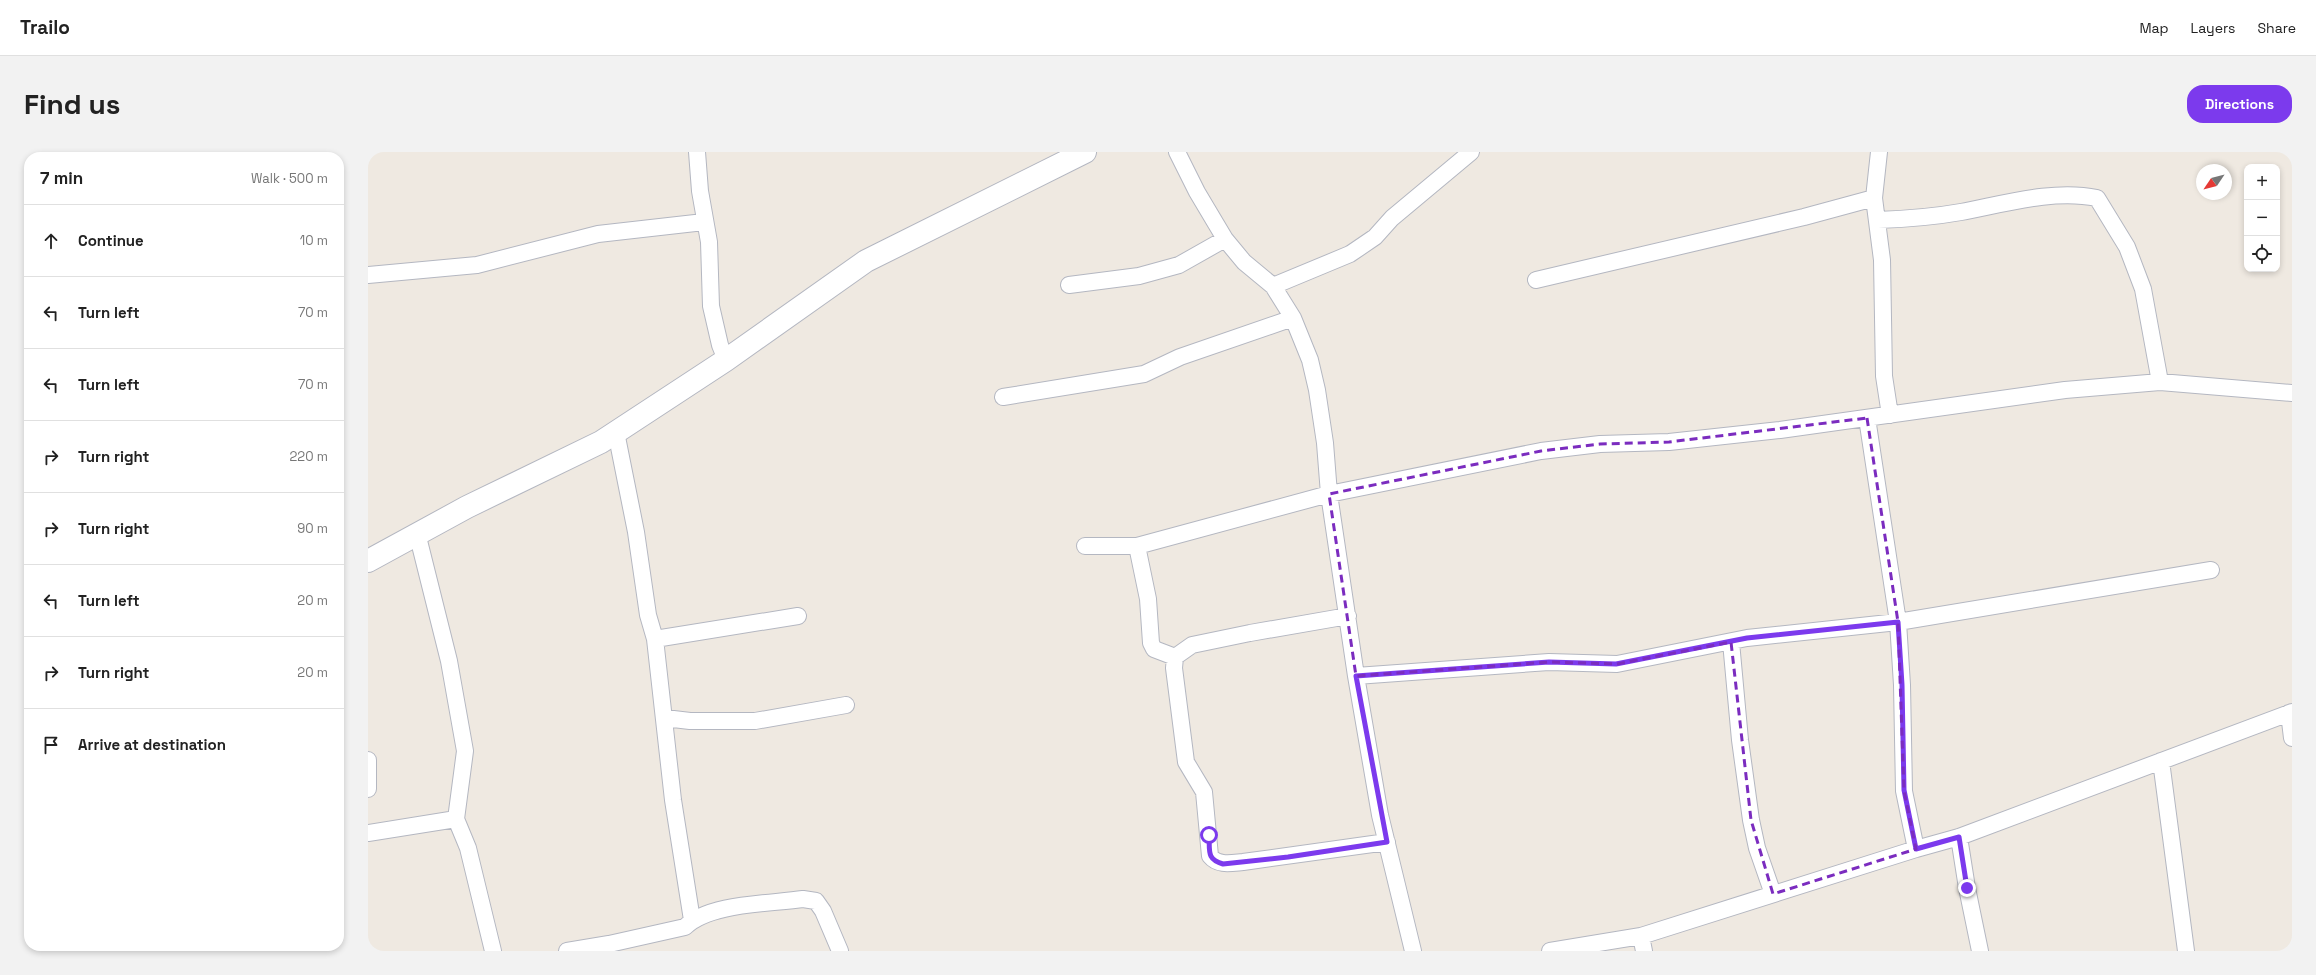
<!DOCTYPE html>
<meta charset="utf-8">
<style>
:root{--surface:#fff;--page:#f2f2f2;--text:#222;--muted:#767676;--line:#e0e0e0;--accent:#7c3aed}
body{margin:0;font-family:"Space Grotesk",sans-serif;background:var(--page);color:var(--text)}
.controls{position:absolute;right:12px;top:12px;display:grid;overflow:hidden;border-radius:8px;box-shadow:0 2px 6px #0003}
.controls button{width:36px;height:36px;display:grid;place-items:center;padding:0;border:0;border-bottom:1px solid var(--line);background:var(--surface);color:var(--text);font:20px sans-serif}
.compass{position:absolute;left:1828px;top:12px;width:36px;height:36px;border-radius:50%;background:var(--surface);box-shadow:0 2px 6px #0003;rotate:235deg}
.stop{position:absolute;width:12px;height:12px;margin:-9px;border:3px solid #7c3aed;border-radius:50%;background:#fff}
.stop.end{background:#7c3aed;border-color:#fff;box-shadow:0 1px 4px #0008}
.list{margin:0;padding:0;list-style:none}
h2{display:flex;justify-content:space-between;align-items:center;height:52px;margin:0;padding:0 16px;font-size:17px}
h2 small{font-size:13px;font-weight:400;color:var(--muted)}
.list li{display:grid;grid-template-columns:26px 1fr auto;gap:12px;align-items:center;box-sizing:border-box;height:72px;padding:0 16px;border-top:1px solid var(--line)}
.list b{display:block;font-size:15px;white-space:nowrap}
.list em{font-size:13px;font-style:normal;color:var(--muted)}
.icon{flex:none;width:22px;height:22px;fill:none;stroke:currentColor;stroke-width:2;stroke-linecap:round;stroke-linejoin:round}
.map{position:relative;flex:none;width:1924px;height:799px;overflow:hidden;border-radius:16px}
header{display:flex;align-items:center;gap:24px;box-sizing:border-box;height:56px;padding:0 20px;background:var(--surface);border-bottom:1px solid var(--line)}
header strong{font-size:19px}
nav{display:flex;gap:22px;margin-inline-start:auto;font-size:14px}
.intro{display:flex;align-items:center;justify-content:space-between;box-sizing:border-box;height:96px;padding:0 24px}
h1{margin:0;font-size:28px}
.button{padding:10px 18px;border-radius:16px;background:var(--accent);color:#fff;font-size:14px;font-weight:700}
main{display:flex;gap:24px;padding:0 24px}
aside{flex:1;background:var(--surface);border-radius:16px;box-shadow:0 2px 6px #0003}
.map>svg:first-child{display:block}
</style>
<header>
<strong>Trailo</strong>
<nav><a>Map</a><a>Layers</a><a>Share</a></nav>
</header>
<div class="intro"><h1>Find us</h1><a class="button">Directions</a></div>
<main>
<aside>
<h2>7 min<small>Walk · 500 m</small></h2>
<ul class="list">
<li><svg class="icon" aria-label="ahead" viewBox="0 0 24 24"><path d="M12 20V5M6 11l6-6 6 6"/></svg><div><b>Continue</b></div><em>10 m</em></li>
<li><svg class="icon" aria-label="left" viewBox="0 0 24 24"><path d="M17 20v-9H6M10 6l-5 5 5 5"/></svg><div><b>Turn left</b></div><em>70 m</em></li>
<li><svg class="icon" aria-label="left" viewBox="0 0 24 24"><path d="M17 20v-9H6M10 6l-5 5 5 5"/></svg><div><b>Turn left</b></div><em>70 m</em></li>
<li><svg class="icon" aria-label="right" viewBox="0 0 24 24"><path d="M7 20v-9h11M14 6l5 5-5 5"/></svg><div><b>Turn right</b></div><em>220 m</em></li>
<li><svg class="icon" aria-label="right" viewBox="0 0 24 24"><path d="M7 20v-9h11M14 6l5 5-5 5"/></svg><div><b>Turn right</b></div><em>90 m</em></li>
<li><svg class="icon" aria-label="left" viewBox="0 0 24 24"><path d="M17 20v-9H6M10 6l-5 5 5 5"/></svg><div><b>Turn left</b></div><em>20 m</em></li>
<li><svg class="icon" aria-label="right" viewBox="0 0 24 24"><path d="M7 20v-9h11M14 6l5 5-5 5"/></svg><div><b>Turn right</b></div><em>20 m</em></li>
<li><svg class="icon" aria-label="arrive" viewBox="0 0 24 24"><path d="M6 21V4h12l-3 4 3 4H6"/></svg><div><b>Arrive at destination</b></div></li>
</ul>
</aside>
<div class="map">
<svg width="1924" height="799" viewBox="0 0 1924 799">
<rect width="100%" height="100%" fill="#efe9e1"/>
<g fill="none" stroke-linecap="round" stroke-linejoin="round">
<defs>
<path id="street" d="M329,0L332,39L341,90L343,154L352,193L358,208
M809,0L829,40L857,87L876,110L905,134L925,166L942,208L949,238L957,291L961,342L988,524L1012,663L1045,799
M1511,0L1506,46L1514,108L1516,224L1522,263
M1510,68C1538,67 1565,65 1593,60C1636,52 1685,37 1729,46L1759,95L1775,137L1792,230
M0,123L109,113L230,82L336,70
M1168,128L1436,65L1506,46
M701,133L771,124L811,113L857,87
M905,134L982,102L1007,85L1024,66L1103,0
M635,245L776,222L812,205L925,166
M1499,266L1530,470L1534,533L1536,639L1548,697
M248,280L268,380L280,463L287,487L305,648L324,768
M49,381L81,509L97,599L88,667L100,696L125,799
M717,394H769L961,342L1173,299L1232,292L1301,290L1412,278L1697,238L1792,230L1924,241
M769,394L780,447L783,491L786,497L807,505
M980,464L882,481L824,493L807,505L806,516L818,610L836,640L842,704C850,714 863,711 875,710L1019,690
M287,487L430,464
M1363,490L1372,588L1383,668L1389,696L1405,742
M988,524L1181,510L1249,512L1379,486L1530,470L1843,418
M1921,561L1924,586
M297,566L322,569H387L478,553
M0,608V637
M1793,609L1818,799
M0,681L88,667
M1591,685L1599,736L1612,799
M1273,784L1276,799
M199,799L241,792L317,775C341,751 401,752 435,747L448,749L455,759L472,799
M1182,799L1273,784L1548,697L1591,685L1924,560"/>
<path id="secondary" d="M0,409L99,355L233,290L358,208L498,109L717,0"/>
</defs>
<!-- street casing -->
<use href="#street" stroke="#b4b7c1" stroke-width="18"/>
<!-- secondary casing -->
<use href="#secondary" stroke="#b4b7c1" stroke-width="24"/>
<!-- street -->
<use href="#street" stroke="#fff" stroke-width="16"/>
<!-- secondary -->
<use href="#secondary" stroke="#fff" stroke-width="22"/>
</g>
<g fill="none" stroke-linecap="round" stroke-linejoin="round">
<!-- route -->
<path stroke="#7c3aed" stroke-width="5" d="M841,683C842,699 838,707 855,712L920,705L1019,690L988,524L1181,510L1248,512L1379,486L1530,470L1534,533L1536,638L1548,697L1591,685L1599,736"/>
</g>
<!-- marked area -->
<path fill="none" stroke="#7b2cbf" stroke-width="3" stroke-dasharray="8 5" stroke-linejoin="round" d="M1499,266L1530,470L1536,639L1548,697L1405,742L1383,668L1363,490L1249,512L1181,510L988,524L961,342L1173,299L1232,292L1301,290Z"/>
</svg>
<div class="controls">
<button>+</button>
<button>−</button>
<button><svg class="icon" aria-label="locate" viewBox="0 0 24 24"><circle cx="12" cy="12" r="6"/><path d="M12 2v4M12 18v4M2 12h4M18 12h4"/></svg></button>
</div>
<svg class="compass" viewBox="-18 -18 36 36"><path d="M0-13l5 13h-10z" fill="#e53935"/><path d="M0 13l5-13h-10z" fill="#767676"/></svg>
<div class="stop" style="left:841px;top:683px"></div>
<div class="stop end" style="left:1599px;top:736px"></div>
</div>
</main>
